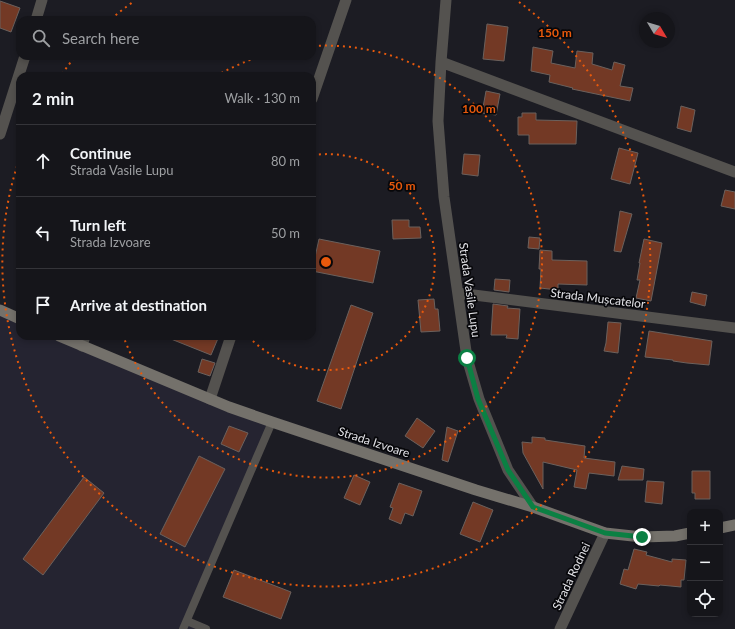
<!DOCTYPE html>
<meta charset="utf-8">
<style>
:root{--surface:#15151a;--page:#1e1e23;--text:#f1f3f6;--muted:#9d9fa2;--line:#343439}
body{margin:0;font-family:Lato,sans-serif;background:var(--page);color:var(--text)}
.controls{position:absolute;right:12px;bottom:12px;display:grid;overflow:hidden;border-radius:8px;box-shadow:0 2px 6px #0003}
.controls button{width:36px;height:36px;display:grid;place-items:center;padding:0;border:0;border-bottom:1px solid var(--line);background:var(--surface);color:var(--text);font:20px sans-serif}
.compass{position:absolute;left:639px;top:12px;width:36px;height:36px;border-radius:50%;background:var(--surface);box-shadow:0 2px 6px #0003;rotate:128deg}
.stop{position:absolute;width:12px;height:12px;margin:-9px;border:3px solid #0b8043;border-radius:50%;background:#fff}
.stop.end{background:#0b8043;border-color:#fff;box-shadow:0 1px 4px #0008}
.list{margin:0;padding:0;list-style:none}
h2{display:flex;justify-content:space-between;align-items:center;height:52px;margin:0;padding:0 16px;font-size:17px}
h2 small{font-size:13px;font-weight:400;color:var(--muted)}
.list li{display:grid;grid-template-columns:26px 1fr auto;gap:12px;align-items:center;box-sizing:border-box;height:72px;padding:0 16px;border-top:1px solid var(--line)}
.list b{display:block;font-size:15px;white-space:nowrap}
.list p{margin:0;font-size:13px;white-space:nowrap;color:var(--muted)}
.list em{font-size:13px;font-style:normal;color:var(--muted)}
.icon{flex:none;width:22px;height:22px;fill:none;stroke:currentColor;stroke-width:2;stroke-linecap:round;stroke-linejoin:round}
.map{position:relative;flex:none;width:735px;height:629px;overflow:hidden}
.search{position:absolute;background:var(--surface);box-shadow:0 2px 6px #0003;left:16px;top:16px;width:300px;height:44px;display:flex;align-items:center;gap:10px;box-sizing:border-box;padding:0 14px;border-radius:12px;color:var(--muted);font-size:15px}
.panel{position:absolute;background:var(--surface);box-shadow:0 2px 6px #0003;left:16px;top:72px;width:300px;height:268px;border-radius:12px}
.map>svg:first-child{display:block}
</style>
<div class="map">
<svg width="735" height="629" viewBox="0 0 735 629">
<rect width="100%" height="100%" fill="#1c1c23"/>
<!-- built -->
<path fill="#252431" d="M0,307L20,315V336H69L272,422L187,621L206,629H0Z"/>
<!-- building -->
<path fill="#733925" stroke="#6b615d" d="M0,1L20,8L11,32L0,28Z
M487,24L508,27L504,61L483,59Z
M533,47L553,51L551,63L575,68L577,51L593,53L592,64L612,70L614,62L625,65L620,86L633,88L630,101L572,89L573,88L549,82L550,75L531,71Z
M486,91L500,94L496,115L482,113Z
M681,106L695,110L691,132L677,128Z
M522,113H536V120L577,121L576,144H529V135H518V117H522Z
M619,148L638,153L630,184L611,179Z
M464,154L480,155L478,176L462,174Z
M725,190L735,192V209L721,206Z
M620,211L632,214L621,252L614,251Z
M392,220H409V227H420L421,238L393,239Z
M529,237L540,238L539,249L528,248Z
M319,239L380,251L373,283L312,271Z
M644,239L662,243L651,301L636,298L640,280H637L640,263H639Z
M540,250L552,251V260L587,261V285L558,284V290L540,288L541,269H539Z
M495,279L510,280L509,292L494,290Z
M692,292L707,295L705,306L690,302Z
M434,299L435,309H438L440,331L421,332L418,300Z
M493,304L508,306L507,308L520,309L518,339L506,338L507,335H491Z
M351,305L373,313L341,409L317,401Z
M608,322L621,323L618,353L604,351L606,343Z
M649,331L712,341L709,365L687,363L673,361V360L645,357Z
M166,336H219L211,355L166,337Z
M202,359L215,363L210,376L198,372Z
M417,418L435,431L423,448L405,436Z
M229,426L248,433L239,452L221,444Z
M447,427L458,431L448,462L442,460Z
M532,437L545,438V440L585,446L584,458L615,462L614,476L589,473L586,489L574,487L577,470L543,462V489L523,453L522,442L532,443Z
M199,456L225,469L185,547L160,534Z
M622,466L644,469L643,480H618Z
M692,471H710V499H695V493H692Z
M354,475L370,482L360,505L344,498Z
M84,477L104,493L43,575L23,559Z
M647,481L664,482L662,504L645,502Z
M399,483L422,491L413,516L405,513L401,524L389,519L393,508L390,507Z
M473,502L493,510L480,542L460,534Z
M634,549L647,552L646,555L672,562V559L686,560L684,580H681V587L660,585L659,586L638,584L636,589L620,584L624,569L628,570Z
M234,570L291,592L281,619L223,597Z"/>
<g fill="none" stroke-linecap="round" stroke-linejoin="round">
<!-- service -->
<path stroke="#54524f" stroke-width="8" d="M187,621L206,629
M183,629L272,422"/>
<!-- minor -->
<path stroke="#54524f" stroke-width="11" d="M446,0L441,62L438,121L444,197L467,358L479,399L508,470L533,507
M36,20L42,0
M441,62L735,172
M312,99L346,0
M0,134L25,56
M458,293L735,328
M82,346L85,336
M210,399L231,336
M560,629L605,533"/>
<!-- secondary -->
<path stroke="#74716b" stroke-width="11" d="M0,310L20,319
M59,336L229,407L272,422L476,490L533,507L605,533L642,537L675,536L690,533
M720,528L735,525"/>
</g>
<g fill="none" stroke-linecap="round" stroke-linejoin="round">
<!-- route -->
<path stroke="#0b8043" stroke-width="5" d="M467,358L478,399L508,470L533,507L605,533L642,537"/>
</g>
<!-- distance rings -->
<g fill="none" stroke="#e8590c" stroke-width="2" stroke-dasharray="2 4">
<path d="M313 155A108 108 0 1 1 248 336"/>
<path d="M216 76A216 216 0 0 1 259 57M313 46A216 216 0 1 1 124 338"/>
<path d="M62 74A324 324 0 0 1 74 58M111 19A324 324 0 0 1 133 2M519 2A324 324 0 1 1 20 157"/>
</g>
<g text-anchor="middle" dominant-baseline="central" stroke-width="3.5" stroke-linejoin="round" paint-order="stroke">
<!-- street labels -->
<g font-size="12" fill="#e2e2e7" stroke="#07070a">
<text transform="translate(470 290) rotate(82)">Strada Vasile Lupu</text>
<text transform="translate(598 298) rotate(7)">Strada Mușcatelor</text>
<text transform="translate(374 442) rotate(18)">Strada Izvoare</text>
<text transform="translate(571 576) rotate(-65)">Strada Rodnei</text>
</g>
</g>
<circle cx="326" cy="262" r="6" fill="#e8590c" stroke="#07070a" stroke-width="2"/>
<g font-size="12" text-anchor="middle" font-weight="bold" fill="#e8590c" stroke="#07070a" stroke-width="3.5" stroke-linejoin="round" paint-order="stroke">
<text x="555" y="37">150 m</text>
<text x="479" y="113">100 m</text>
<text x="402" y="190">50 m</text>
</g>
</svg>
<div class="controls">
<button>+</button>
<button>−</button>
<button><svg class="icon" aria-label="locate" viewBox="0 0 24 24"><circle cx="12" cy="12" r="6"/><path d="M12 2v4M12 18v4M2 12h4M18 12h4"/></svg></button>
</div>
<svg class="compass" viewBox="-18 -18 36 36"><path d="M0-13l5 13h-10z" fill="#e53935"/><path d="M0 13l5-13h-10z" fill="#9d9fa2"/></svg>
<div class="stop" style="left:467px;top:358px"></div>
<div class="stop end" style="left:642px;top:537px"></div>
<div class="search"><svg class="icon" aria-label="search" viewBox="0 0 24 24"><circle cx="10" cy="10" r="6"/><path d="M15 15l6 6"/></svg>Search here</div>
<section class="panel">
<h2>2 min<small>Walk · 130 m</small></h2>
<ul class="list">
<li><svg class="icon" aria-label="ahead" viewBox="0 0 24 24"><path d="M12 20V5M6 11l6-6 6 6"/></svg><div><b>Continue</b><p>Strada Vasile Lupu</p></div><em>80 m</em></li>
<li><svg class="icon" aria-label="left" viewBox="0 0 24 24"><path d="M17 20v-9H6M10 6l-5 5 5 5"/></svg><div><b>Turn left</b><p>Strada Izvoare</p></div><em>50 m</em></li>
<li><svg class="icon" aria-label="arrive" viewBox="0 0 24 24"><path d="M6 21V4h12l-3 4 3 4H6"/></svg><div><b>Arrive at destination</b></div></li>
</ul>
</section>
</div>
